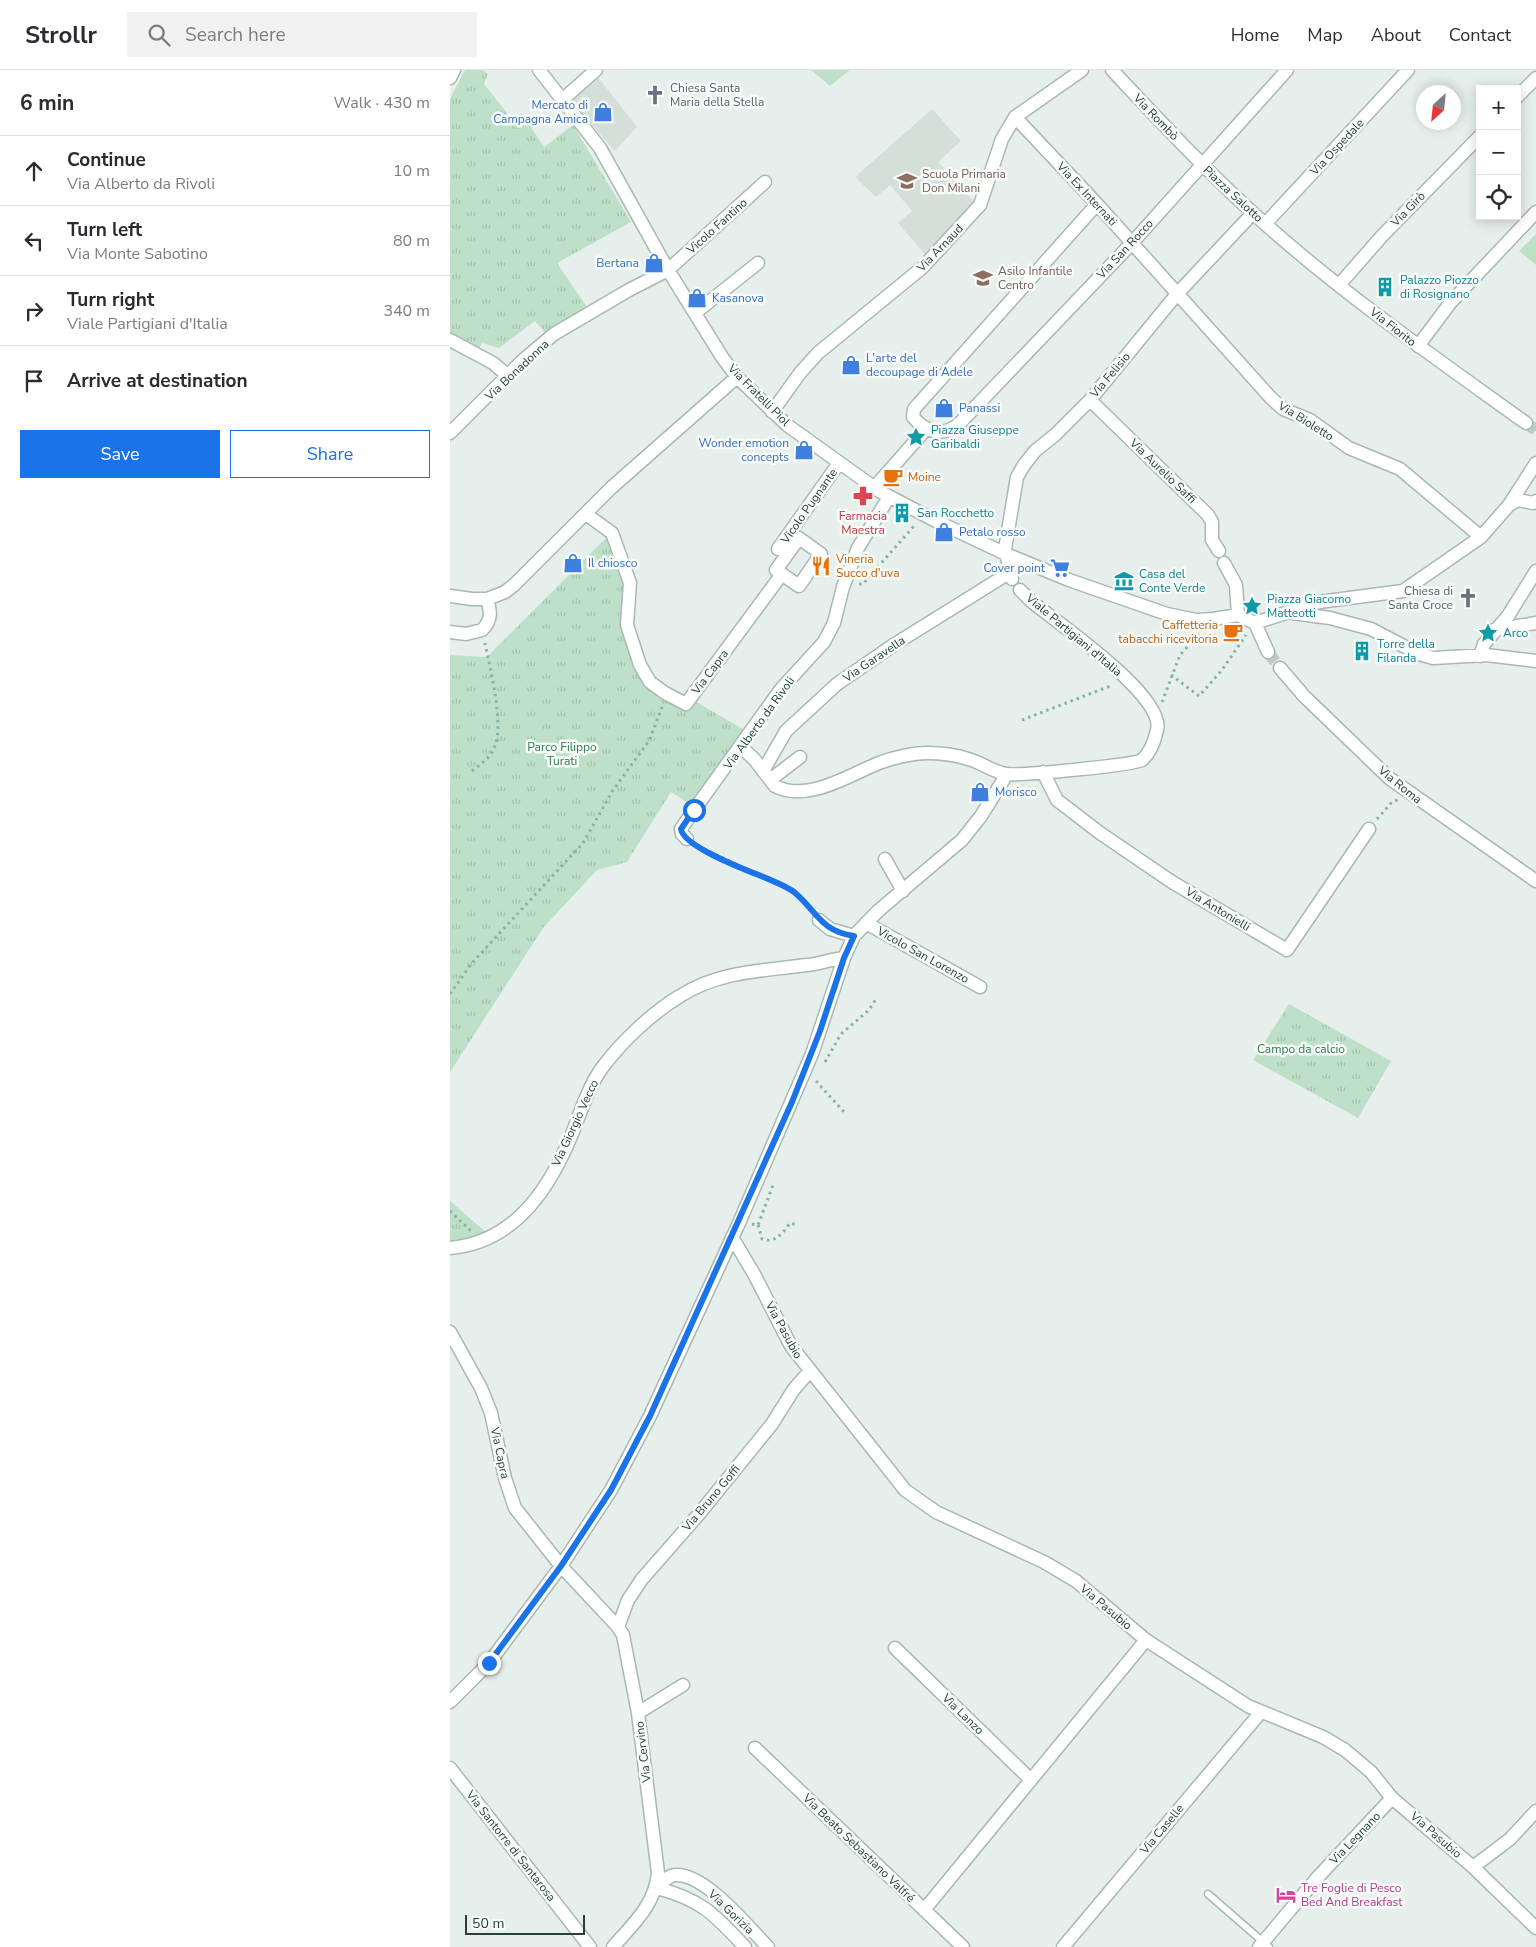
<!DOCTYPE html>
<meta charset="utf-8">
<style>
:root{--surface:#fff;--page:#f2f2f3;--text:#2b2b33;--muted:#7c7c81;--line:#e1e1e2;--accent:#1a73e8}
body{margin:0;font-family:"Nunito Sans",sans-serif;background:var(--page);color:var(--text)}
.controls{position:absolute;right:15px;top:15px;display:grid;overflow:hidden;border-radius:0px;box-shadow:0 2px 12px #0003}
.controls button{width:45px;height:45px;display:grid;place-items:center;padding:0;border:0;border-bottom:1px solid var(--line);background:var(--surface);color:var(--text);font:25px sans-serif}
.compass{position:absolute;left:966px;top:15px;width:45px;height:45px;border-radius:50%;background:var(--surface);box-shadow:0 2px 12px #0003;rotate:207deg}
.scale{position:absolute;left:15px;bottom:12px;width:120px;box-sizing:border-box;padding-left:5px;border:2px solid #24423a;border-top:0;font-size:14px;line-height:18px;white-space:nowrap;color:#24423a;-webkit-text-stroke:4px #f7fbf9;paint-order:stroke}
.stop{position:absolute;width:15px;height:15px;margin:-11px;border:4px solid #1a73e8;border-radius:50%;background:#fff}
.stop.end{background:#1a73e8;border-color:#fff;box-shadow:0 1px 5px #0008}
.list{margin:0;padding:0;list-style:none}
h2{display:flex;justify-content:space-between;align-items:center;height:65px;margin:0;padding:0 20px;font-size:21px}
h2 small{font-size:16px;font-weight:400;color:var(--muted)}
.list li{display:grid;grid-template-columns:32px 1fr auto;gap:15px;align-items:center;box-sizing:border-box;height:70px;padding:0 20px;border-top:1px solid var(--line)}
.list b{display:block;font-size:19px;white-space:nowrap}
.list p{margin:0;font-size:16px;white-space:nowrap;color:var(--muted)}
.list em{font-size:16px;font-style:normal;color:var(--muted)}
.actions{display:flex;gap:10px;padding:15px 20px}
.actions a{flex:1;padding:11px 0;border:1px solid var(--accent);border-radius:0px;text-align:center;font-size:18px;color:var(--accent)}
.actions .main{background:var(--accent);color:#fff}
.icon{flex:none;width:28px;height:28px;fill:none;stroke:currentColor;stroke-width:2;stroke-linecap:round;stroke-linejoin:round}
.map{position:relative;flex:none;width:1086px;height:1877px;overflow:hidden}
header{display:flex;align-items:center;gap:30px;box-sizing:border-box;height:70px;padding:0 25px;background:var(--surface);border-bottom:1px solid var(--line)}
header strong{font-size:24px}
nav{display:flex;gap:28px;margin-inline-start:auto;font-size:18px}
.search{width:350px;height:45px;background:var(--page);display:flex;align-items:center;gap:12px;box-sizing:border-box;padding:0 18px;border-radius:0px;color:var(--muted);font-size:19px}
main{display:flex}
aside{flex:1;background:var(--surface)}
.map>svg:first-child{display:block}
</style>
<header>
<strong>Strollr</strong>
<div class="search"><svg class="icon" aria-label="search" viewBox="0 0 24 24"><circle cx="10" cy="10" r="6"/><path d="M15 15l6 6"/></svg>Search here</div>
<nav><a>Home</a><a>Map</a><a>About</a><a>Contact</a></nav>
</header>
<main>
<aside>
<h2>6 min<small>Walk · 430 m</small></h2>
<ul class="list">
<li><svg class="icon" aria-label="ahead" viewBox="0 0 24 24"><path d="M12 20V5M6 11l6-6 6 6"/></svg><div><b>Continue</b><p>Via Alberto da Rivoli</p></div><em>10 m</em></li>
<li><svg class="icon" aria-label="left" viewBox="0 0 24 24"><path d="M17 20v-9H6M10 6l-5 5 5 5"/></svg><div><b>Turn left</b><p>Via Monte Sabotino</p></div><em>80 m</em></li>
<li><svg class="icon" aria-label="right" viewBox="0 0 24 24"><path d="M7 20v-9h11M14 6l5 5-5 5"/></svg><div><b>Turn right</b><p>Viale Partigiani d'Italia</p></div><em>340 m</em></li>
<li><svg class="icon" aria-label="arrive" viewBox="0 0 24 24"><path d="M6 21V4h12l-3 4 3 4H6"/></svg><div><b>Arrive at destination</b></div></li>
</ul>
<div class="actions"><a class="main">Save</a><a>Share</a></div>
</aside>
<div class="map">
<svg width="1086" height="1877" viewBox="0 0 1086 1877">
<defs>
<pattern id="grass-tufts" width="24" height="20" patternUnits="userSpaceOnUse" patternTransform="scale(1.25)"><rect width="24" height="20" fill="#bfe0c8"/><path d="M3 7l-1-3M5 7V3M7 7l1-3M15 17l-1-3M17 17v-4M19 17l1-3" fill="none" stroke="#a4c1ad"/></pattern>
</defs>
<rect width="100%" height="100%" fill="#e6efeb"/>
<!-- built -->
<path fill="#d4dfda" d="M144,2L187,57L165,81L117,27Z
M482,39L511,71L488,92L528,136L479,189L448,153L462,141L440,115L426,127L405,107Z"/>
<!-- grass -->
<path fill="url(#grass-tufts)" d="M15,0H33L38,4L34,14L61,48L72,43L94,77L123,55L181,152L107,193L139,240L99,267L85,251L49,278L32,273L26,283L0,270V29Z
M160,464L179,513L176,555L200,614L241,629L298,662L243,736L221,722L177,792L147,800L93,858L0,1002V585L37,587Z
M839,934L941,991L908,1048L803,990Z
M0,1131L46,1171L0,1183Z"/>
<!-- garden -->
<path fill="#bfe0c8" d="M361,0H400L380,16Z
M1086,164V195L1069,181Z"/>
<g fill="none" stroke-linecap="round" stroke-linejoin="round">
<!-- street-tunnel -->
<path stroke="#bfccc8" stroke-width="12" stroke-dasharray="12 6" stroke-linecap="butt" d="M1076,353L1086,360
M818,582L830,598"/>
<defs>
<path id="lane" d="M758,1824L819,1877"/>
<path id="street" d="M89,0L150,78L218,200L272,287L287,307L337,355L429,421L486,451L556,484L619,510L717,544L746,550L763,549L788,545L805,553L818,582
M662,0C711,52 760,105 814,153C896,226 987,289 1076,353
M0,8L4,0
M1067,27L1086,8
M112,30L146,0
M565,47L647,134L821,328L833,339L860,350L899,378L950,399L1031,467
M647,134L464,339L463,347C476,363 493,367 509,354L682,173L837,0
M815,154L958,0
M889,215L932,166L1030,66
M245,243L308,193
M0,270L43,293L58,306
M968,276L1001,232L1086,142
M640,330L758,445L762,452V470L769,481
M322,342L350,303L368,283L473,197L530,135L552,69L565,47L632,0
M0,363L72,291L104,264L179,220L218,200L315,112
M424,418L476,359
M1059,435L1068,430L1083,433L1086,431
M136,444L162,463L180,513L177,555L190,595L200,612L215,623L236,634L332,504
M349,468L371,484L349,516L326,500Z
M328,479L389,393
M774,493L786,515L788,545
M562,509L555,479L567,407L574,395L585,381L605,365L640,330L727,224L803,143
M0,526L22,529H37C41,542 42,550 32,560L16,564L0,562
M37,529L55,522L64,515L161,418L287,307
M842,543L880,548L921,559L969,584L983,588L1036,585L1086,591
M805,553L869,532L953,521L1031,467L1059,435L1086,393
M1044,560L1086,553
M1030,586L1034,574L1058,546L1086,501
M830,598L854,626L939,708L1086,811
M291,677L304,689L325,716C357,733 399,705 429,693C442,688 463,683 477,683C489,683 506,685 518,689C531,692 544,703 557,704C569,706 685,695 692,690C700,683 705,669 707,660C716,626 606,552 581,531L570,520
M313,701L336,661L387,614L445,574L559,503
M593,702L607,730L650,763L722,812L837,880L919,759
M320,710L350,687
M237,769L232,764L231,759L244,740L331,619L374,572L384,553L393,517L408,478L439,427
M435,789L453,821
M369,850L380,859L404,866
M416,853L530,917
M282,1167L304,1204L341,1276L455,1420L486,1442L594,1492L626,1511L696,1570L798,1636L873,1667L895,1680L921,1702L942,1728L1023,1797L1086,1858
M0,1178C66,1172 101,1117 124,1059C132,1038 139,1016 152,998C172,971 202,943 230,926C269,901 312,901 357,895C370,894 381,889 394,888
M0,1262L31,1318L41,1343L55,1408L65,1438L111,1496L168,1557L173,1565L188,1643L208,1803C205,1835 183,1854 163,1877
M168,1557L178,1530L192,1509L249,1444L322,1354L344,1319L359,1302
M445,1578L581,1710
M0,1632L39,1593L111,1496L161,1420L200,1346L289,1153L362,984L394,888L404,866L428,841L512,770L531,746L557,704
M188,1643L233,1615
M305,1678L513,1877
M0,1698L140,1877
M1023,1797L1060,1769L1086,1741
M207,1818C212,1813 218,1805 226,1805C256,1804 298,1857 318,1877
M207,1818C252,1830 264,1844 295,1877
M474,1840L696,1570
M613,1877L811,1642
M809,1877L867,1808L942,1728"/>
</defs>
<!-- lane casing -->
<use href="#lane" stroke="#a8b8b2" stroke-width="9"/>
<!-- street casing -->
<use href="#street" stroke="#a8b8b2" stroke-width="15"/>
<!-- path -->
<path stroke="#86b3a5" stroke-width="3" stroke-dasharray="2.5 4" stroke-linecap="butt" d="M409,514H413L464,456L466,457
M721,605L749,626L772,600L796,565
M712,632L730,585L749,564
M572,650L663,615
M22,701C31,694 41,687 45,676C54,652 40,599 35,573
M927,749L942,732L948,730
M248,776L344,822L360,840
M0,924L22,893L133,773L163,720L199,671L212,637
M375,992L391,964L419,940L426,929
M366,1011L395,1043
M0,1141L21,1161
M302,1154L308,1155L323,1115
M308,1155L312,1169C325,1174 333,1163 340,1153L347,1155"/>
<!-- lane -->
<use href="#lane" stroke="#fff" stroke-width="6"/>
<!-- street -->
<use href="#street" stroke="#fff" stroke-width="12"/>
</g>
<g fill="none" stroke-linecap="round" stroke-linejoin="round">
<!-- route -->
<path stroke="#1a73e8" stroke-width="6" d="M39,1593L111,1496L161,1420L200,1346L342,1032L370,961L394,888L404,866C370,861 367,841 344,822C336,816 325,812 316,808C299,801 233,777 231,759L244,740"/>
</g>
<!-- icons -->
<defs>
<symbol id="church-bare" viewBox="-9 -9 18 18"><path d="M-1.2-6h2.4v3.5h3.3v2.4h-3.3V6h-2.4V-.1h-3.3v-2.4h3.3Z" fill="#6b7280" stroke="#f7fbf9" stroke-width="2.5" paint-order="stroke"/></symbol>
<symbol id="shop-bare" viewBox="-9 -9 18 18"><path d="M-5-2.5h2.3a2.7 3.5 0 0 1 5.4 0H5L5.5 6h-11ZM-1.5-2.5h3a1.5 2.3 0 0 0-3 0Z" fill="#3f7fe0" stroke="#f7fbf9" stroke-width="2.5" paint-order="stroke"/></symbol>
<symbol id="school-bare" viewBox="-9 -9 18 18"><path d="M0-5L7-2L0 1L-7-2ZM-4 1L0 2.5L4 1V4Q0 6-4 4Z" fill="#8d6e63" stroke="#f7fbf9" stroke-width="2.5" paint-order="stroke"/></symbol>
<symbol id="building-bare" viewBox="-9 -9 18 18"><path d="M-4-6H4V6H1V3H-1V6H-4ZM-2.5-4.3h1.7v1.8h-1.7ZM.8-4.3h1.7v1.8H.8ZM-2.5-1h1.7V.8h-1.7ZM.8-1h1.7V.8H.8Z" fill="#0f9aa8" stroke="#f7fbf9" stroke-width="2.5" paint-order="stroke"/></symbol>
<symbol id="sight-bare" viewBox="-9 -9 18 18"><path d="M0-6L1.8-2.2L6-1.7L2.9 1.2L3.7 5.4L0 3.3L-3.7 5.4L-2.9 1.2L-6-1.7L-1.8-2.2Z" fill="#0f9aa8" stroke="#f7fbf9" stroke-width="2.5" paint-order="stroke"/></symbol>
<symbol id="cafe-bare" viewBox="-9 -9 18 18"><path d="M-5.5-4.5H6V0H3Q3 3.5 0 3.5H-2.5Q-5.5 3.5-5.5 0ZM3-3.2v2h1.7v-2ZM-6 4.5H4V6H-6Z" fill="#e8710a" stroke="#f7fbf9" stroke-width="2.5" paint-order="stroke"/></symbol>
<symbol id="pharmacy-bare" viewBox="-9 -9 18 18"><path d="M-2-6h4v4h4v4h-4v4h-4v-4h-4v-4h4Z" fill="#e0444e" stroke="#f7fbf9" stroke-width="2.5" paint-order="stroke"/></symbol>
<symbol id="restaurant-bare" viewBox="-9 -9 18 18"><path d="M-5-6h1v4h1v-4h1v4h1v-4h1v5L-1.5 .5V6h-2V.5L-5-1ZM5-6V6H3V1.5H1.5Q1.5-4 5-6Z" fill="#e8710a" stroke="#f7fbf9" stroke-width="2.5" paint-order="stroke"/></symbol>
<symbol id="supermarket-bare" viewBox="-9 -9 18 18"><path d="M-6-5.5h2.5l.6 2H6L4.5 2H-2.5L-4.4-4H-6ZM-1.5 3.2a1.3 1.3 0 1 0 .1 0ZM3 3.2a1.3 1.3 0 1 0 .1 0Z" fill="#3f7fe0" stroke="#f7fbf9" stroke-width="2.5" paint-order="stroke"/></symbol>
<symbol id="museum-bare" viewBox="-9 -9 18 18"><path d="M0-6L6-3V-2H-6V-3ZM-5-1h2V3h-2ZM-1-1h2V3h-2ZM3-1h2V3H3ZM-6 4H6V6H-6Z" fill="#0f9aa8" stroke="#f7fbf9" stroke-width="2.5" paint-order="stroke"/></symbol>
<symbol id="hotel-bare" viewBox="-9 -9 18 18"><path d="M-6-4.5h1.5V1H6V5H4.5V3h-9V5H-6ZM-4 0a1.8 1.8 0 1 1 3.6 0ZM.5 0V-2.5h3Q6-2.5 6 0Z" fill="#d1479c" stroke="#f7fbf9" stroke-width="2.5" paint-order="stroke"/></symbol>
</defs>
<g fill-rule="evenodd">
<use href="#church-bare" x="191" y="11" width="28" height="28"/>
<use href="#shop-bare" x="139" y="28" width="28" height="28"/>
<use href="#school-bare" x="443" y="97" width="28" height="28"/>
<use href="#shop-bare" x="190" y="179" width="28" height="28"/>
<use href="#school-bare" x="519" y="194" width="28" height="28"/>
<use href="#building-bare" x="921" y="203" width="28" height="28"/>
<use href="#shop-bare" x="233" y="214" width="28" height="28"/>
<use href="#shop-bare" x="387" y="281" width="28" height="28"/>
<use href="#shop-bare" x="480" y="324" width="28" height="28"/>
<use href="#sight-bare" x="452" y="353" width="28" height="28"/>
<use href="#shop-bare" x="340" y="366" width="28" height="28"/>
<use href="#cafe-bare" x="429" y="393" width="28" height="28"/>
<use href="#pharmacy-bare" x="399" y="412" width="28" height="28"/>
<use href="#building-bare" x="438" y="429" width="28" height="28"/>
<use href="#shop-bare" x="480" y="448" width="28" height="28"/>
<use href="#shop-bare" x="109" y="479" width="28" height="28"/>
<use href="#restaurant-bare" x="357" y="482" width="28" height="28"/>
<use href="#supermarket-bare" x="596" y="484" width="28" height="28"/>
<use href="#museum-bare" x="660" y="497" width="28" height="28"/>
<use href="#church-bare" x="1004" y="514" width="28" height="28"/>
<use href="#sight-bare" x="788" y="522" width="28" height="28"/>
<use href="#cafe-bare" x="769" y="548" width="28" height="28"/>
<use href="#sight-bare" x="1024" y="549" width="28" height="28"/>
<use href="#building-bare" x="898" y="567" width="28" height="28"/>
<use href="#shop-bare" x="516" y="708" width="28" height="28"/>
<use href="#hotel-bare" x="822" y="1811" width="28" height="28"/>
</g>
<g text-anchor="middle" dominant-baseline="central" stroke-width="5" stroke-linejoin="round" paint-order="stroke">
<!-- worship labels -->
<g font-size="12" fill="#5b616d" stroke="#f7fbf9" text-anchor="start">
<text x="220" y="18">Chiesa Santa<tspan x="220" dy="14">Maria della Stella</tspan></text>
<text x="1003" y="521" text-anchor="end">Chiesa di<tspan x="1003" dy="14">Santa Croce</tspan></text>
</g>
<!-- shop labels -->
<g font-size="12" fill="#366cbe" stroke="#f7fbf9" text-anchor="start">
<text x="138" y="35" text-anchor="end">Mercato di<tspan x="138" dy="14">Campagna Amica</tspan></text>
<text x="189" y="193" text-anchor="end">Bertana</text>
<text x="262" y="228">Kasanova</text>
<text x="416" y="288">L'arte del<tspan x="416" dy="14">decoupage di Adele</tspan></text>
<text x="509" y="338">Panassi</text>
<text x="339" y="373" text-anchor="end">Wonder emotion<tspan x="339" dy="14">concepts</tspan></text>
<text x="509" y="462">Petalo rosso</text>
<text x="138" y="493">Il chiosco</text>
<text x="595" y="498" text-anchor="end">Cover point</text>
<text x="545" y="722">Morisco</text>
</g>
<!-- street labels -->
<g font-size="12" fill="#24423a" stroke="#f7fbf9">
<text transform="translate(706 47) rotate(46)">Via Rombò</text>
<text transform="translate(887 77) rotate(-47)">Via Ospedale</text>
<text transform="translate(637 124) rotate(47)">Via Ex Internati</text>
<text transform="translate(783 124) rotate(43)">Piazza Salotto</text>
<text transform="translate(958 139) rotate(-46)">Via Girò</text>
<text transform="translate(267 156) rotate(-42)">Vicolo Fantino</text>
<text transform="translate(490 178) rotate(-46)">Via Arnaud</text>
<text transform="translate(675 179) rotate(-47)">Via San Rocco</text>
<text transform="translate(943 257) rotate(38)">Via Fiorito</text>
<text transform="translate(67 300) rotate(-43)">Via Bonadonna</text>
<text transform="translate(660 305) rotate(-50)">Via Felisio</text>
<text transform="translate(309 325) rotate(45)">Via Fratelli Piol</text>
<text transform="translate(856 351) rotate(32)">Via Bioletto</text>
<text transform="translate(713 401) rotate(44)">Via Aurelio Saffi</text>
<text transform="translate(359 436) rotate(-55)">Vicolo Pugnante</text>
<text transform="translate(624 565) rotate(40)">Viale Partigiani d'Italia</text>
<text transform="translate(424 589) rotate(-34)">Via Garavella</text>
<text transform="translate(260 602) rotate(-53)">Via Capra</text>
<text transform="translate(309 653) rotate(-54)">Via Alberto da Rivoli</text>
<text transform="translate(950 715) rotate(39)">Via Roma</text>
<text transform="translate(768 839) rotate(31)">Via Antonielli</text>
<text transform="translate(473 885) rotate(29)">Vicolo San Lorenzo</text>
<text transform="translate(125 1053) rotate(-65)">Via Giorgio Vecco</text>
<text transform="translate(334 1260) rotate(61)">Via Pasubio</text>
<text transform="translate(50 1383) rotate(78)">Via Capra</text>
<text transform="translate(261 1428) rotate(-50)">Via Bruno Goffi</text>
<text transform="translate(656 1537) rotate(40)">Via Pasubio</text>
<text transform="translate(513 1644) rotate(44)">Via Lanzo</text>
<text transform="translate(193 1682) rotate(-97)">Via Cervino</text>
<text transform="translate(712 1759) rotate(-50)">Via Caselle</text>
<text transform="translate(986 1765) rotate(41)">Via Pasubio</text>
<text transform="translate(905 1768) rotate(-46)">Via Legnano</text>
<text transform="translate(61 1776) rotate(52)">Via Santorre di Santarosa</text>
<text transform="translate(409 1778) rotate(44)">Via Beato Sebastiano Valfré</text>
<text transform="translate(281 1842) rotate(44)">Via Gorizia</text>
</g>
<!-- education labels -->
<g font-size="12" fill="#785e54" stroke="#f7fbf9" text-anchor="start">
<text x="472" y="104">Scuola Primaria<tspan x="472" dy="14">Don Milani</tspan></text>
<text x="548" y="201">Asilo Infantile<tspan x="548" dy="14">Centro</tspan></text>
</g>
<!-- culture labels -->
<g font-size="12" fill="#0d838f" stroke="#f7fbf9" text-anchor="start">
<text x="950" y="210">Palazzo Piozzo<tspan x="950" dy="14">di Rosignano</tspan></text>
<text x="481" y="360">Piazza Giuseppe<tspan x="481" dy="14">Garibaldi</tspan></text>
<text x="467" y="443">San Rocchetto</text>
<text x="689" y="504">Casa del<tspan x="689" dy="14">Conte Verde</tspan></text>
<text x="817" y="529">Piazza Giacomo<tspan x="817" dy="14">Matteotti</tspan></text>
<text x="1053" y="563">Arco</text>
<text x="927" y="574">Torre della<tspan x="927" dy="14">Filanda</tspan></text>
</g>
<!-- food labels -->
<g font-size="12" fill="#c56008" stroke="#f7fbf9" text-anchor="start">
<text x="458" y="407">Moine</text>
<text x="386" y="489">Vineria<tspan x="386" dy="14">Succo d'uva</tspan></text>
<text x="768" y="555" text-anchor="end">Caffetteria<tspan x="768" dy="14">tabacchi ricevitoria</tspan></text>
</g>
<!-- health labels -->
<g font-size="12" fill="#be3a42" stroke="#f7fbf9">
<text x="413" y="446">Farmacia<tspan x="413" dy="14">Maestra</tspan></text>
</g>
<!-- park labels -->
<g font-size="12" fill="#2d7a4b" stroke="#f7fbf9">
<text x="112" y="677">Parco Filippo<tspan x="112" dy="14">Turati</tspan></text>
<text x="851" y="979">Campo da calcio</text>
</g>
<!-- hotel labels -->
<g font-size="12" fill="#b23c85" stroke="#f7fbf9" text-anchor="start">
<text x="851" y="1818">Tre Foglie di Pesco<tspan x="851" dy="14">Bed And Breakfast</tspan></text>
</g>
</g>
</svg>
<div class="controls">
<button>+</button>
<button>−</button>
<button><svg class="icon" aria-label="locate" viewBox="0 0 24 24"><circle cx="12" cy="12" r="6"/><path d="M12 2v4M12 18v4M2 12h4M18 12h4"/></svg></button>
</div>
<svg class="compass" viewBox="-18 -18 36 36"><path d="M0-13l5 13h-10z" fill="#e53935"/><path d="M0 13l5-13h-10z" fill="#7c7c81"/></svg>
<div class="scale">50 m</div>
<div class="stop" style="left:244px;top:740px"></div>
<div class="stop end" style="left:39px;top:1593px"></div>
</div>
</main>
